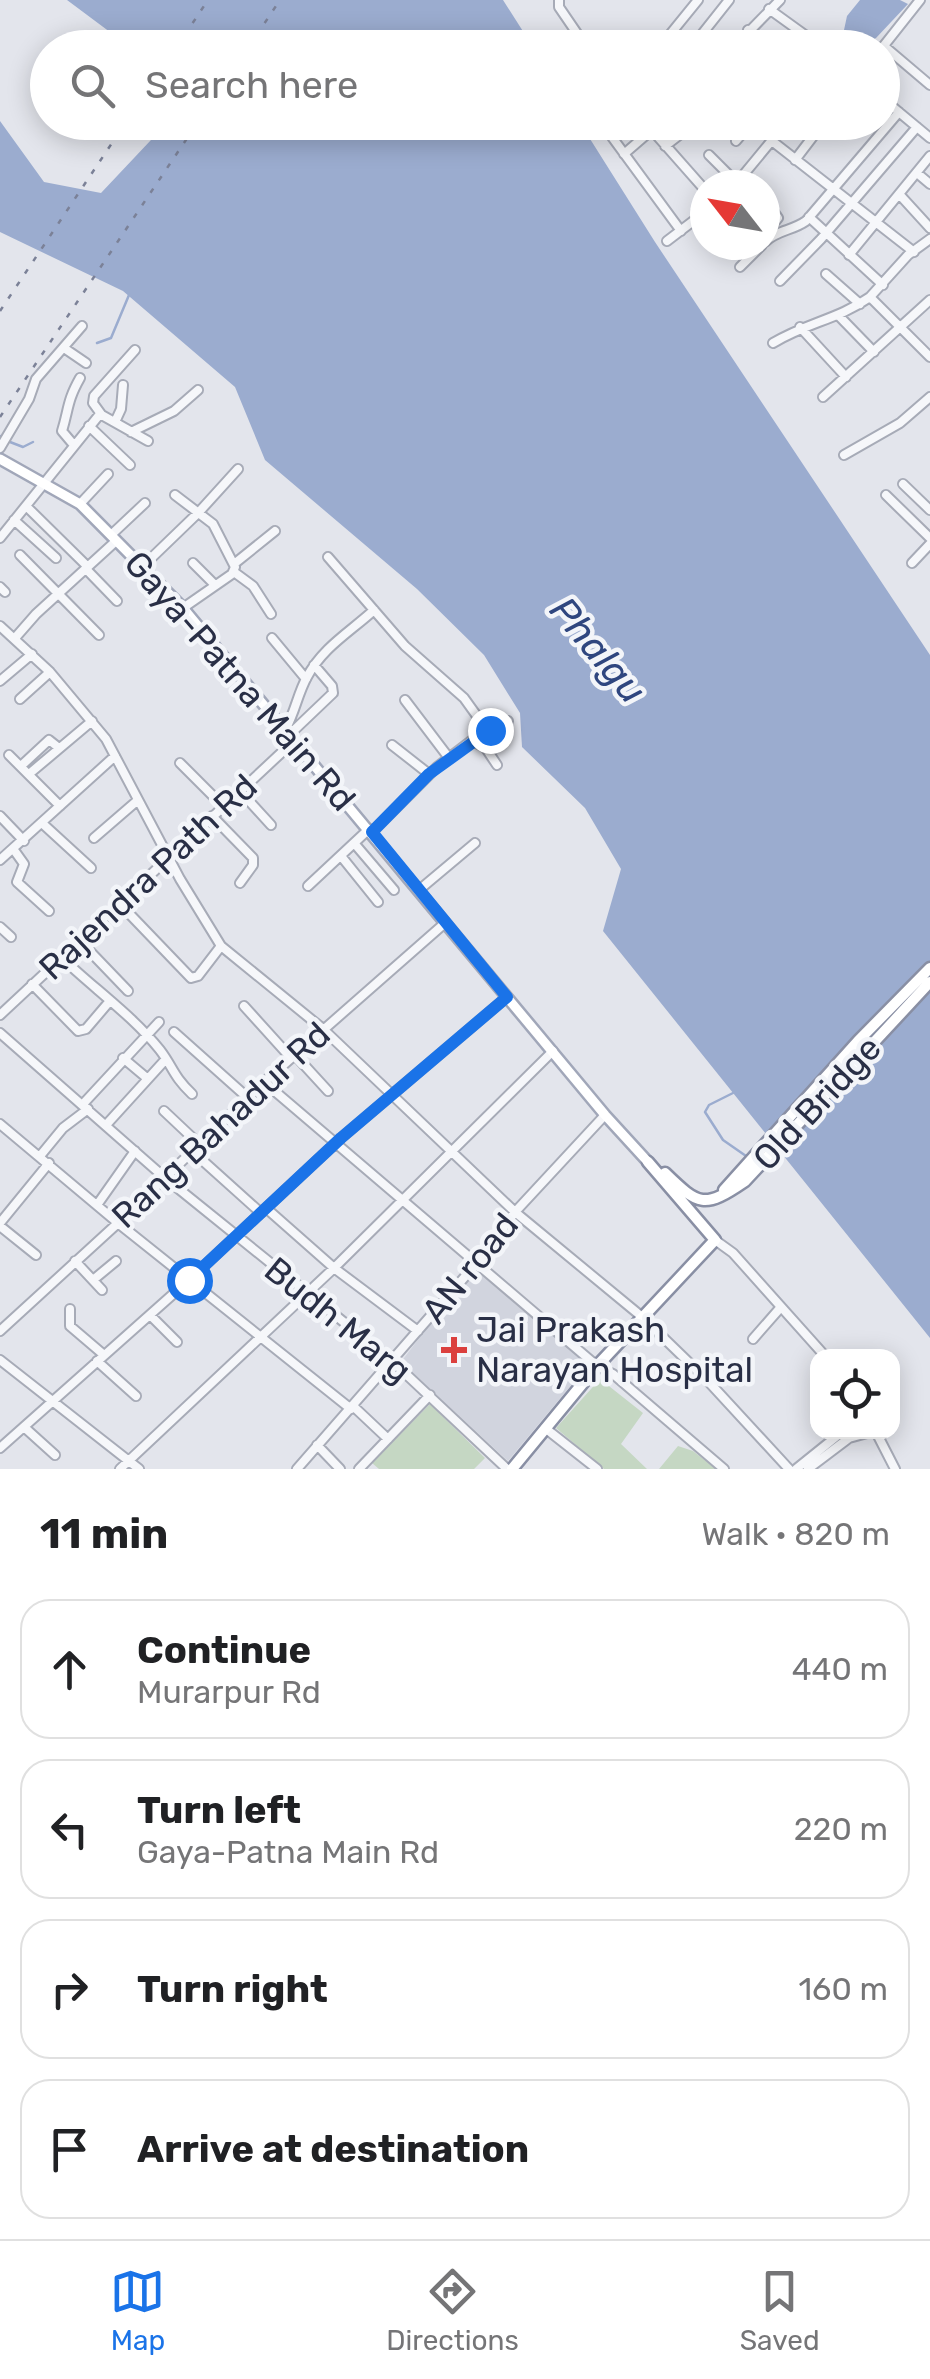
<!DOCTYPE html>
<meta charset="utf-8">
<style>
:root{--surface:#fff;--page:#f6f6f6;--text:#202124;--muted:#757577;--line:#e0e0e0;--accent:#1a73e8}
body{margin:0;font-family:Rubik,sans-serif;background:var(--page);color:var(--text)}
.controls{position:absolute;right:30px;bottom:30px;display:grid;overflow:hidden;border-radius:20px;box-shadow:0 5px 25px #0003}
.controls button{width:90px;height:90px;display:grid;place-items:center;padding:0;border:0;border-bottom:2px solid var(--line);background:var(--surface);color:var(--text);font:50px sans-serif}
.compass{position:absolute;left:690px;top:170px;width:90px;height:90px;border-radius:50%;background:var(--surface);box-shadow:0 5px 25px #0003;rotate:301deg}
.stop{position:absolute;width:30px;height:30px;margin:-22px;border:8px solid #1a73e8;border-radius:50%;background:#fff}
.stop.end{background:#1a73e8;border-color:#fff;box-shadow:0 2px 10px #0008}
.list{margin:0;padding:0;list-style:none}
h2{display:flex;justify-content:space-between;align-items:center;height:130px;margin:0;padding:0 40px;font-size:42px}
h2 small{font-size:32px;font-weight:400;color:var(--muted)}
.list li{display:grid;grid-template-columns:65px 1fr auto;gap:30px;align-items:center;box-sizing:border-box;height:140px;margin:0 20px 20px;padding:0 20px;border:2px solid var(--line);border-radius:30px}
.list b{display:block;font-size:38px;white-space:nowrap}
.list p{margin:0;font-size:32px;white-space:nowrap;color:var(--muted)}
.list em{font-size:32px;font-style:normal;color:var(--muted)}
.icon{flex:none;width:55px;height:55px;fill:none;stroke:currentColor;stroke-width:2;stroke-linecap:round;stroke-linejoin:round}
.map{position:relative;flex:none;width:930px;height:1469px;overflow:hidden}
.search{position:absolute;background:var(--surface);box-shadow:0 5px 25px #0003;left:30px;right:30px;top:30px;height:110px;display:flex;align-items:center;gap:25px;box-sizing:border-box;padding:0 35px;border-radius:55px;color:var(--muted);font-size:38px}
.sheet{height:770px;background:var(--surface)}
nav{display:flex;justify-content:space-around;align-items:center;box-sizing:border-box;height:140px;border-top:2px solid var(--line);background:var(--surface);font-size:28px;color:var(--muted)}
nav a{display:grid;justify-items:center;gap:5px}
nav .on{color:var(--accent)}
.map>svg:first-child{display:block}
</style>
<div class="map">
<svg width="930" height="1469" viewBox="0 0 930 1469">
<rect width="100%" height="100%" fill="#e3e5ec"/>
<!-- built -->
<path fill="#d1d4de" d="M474,1266L592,1360L508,1461L401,1362Z"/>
<!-- green -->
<path fill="#c5d7c3" d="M600,1379L643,1413L621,1444L647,1469H604L556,1428Z
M430,1404L485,1458L474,1469H379L372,1463Z
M678,1446L693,1451L716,1469H659Z"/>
<!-- water -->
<path fill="#9baccf" d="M67,0H503L533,47H130Z
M860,0H900L908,4L876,38L862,46L844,30L847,16Z
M0,121L44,182L101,193L167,123H580L655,242L930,655V1338L603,931L621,869L585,808L522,747L520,713L484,655L417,589L265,460L235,387L123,291L0,232Z"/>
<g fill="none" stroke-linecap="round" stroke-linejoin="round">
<!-- stream -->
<path stroke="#9baccf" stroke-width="2.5" d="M97,343L111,338L129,295
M0,436L1,437
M10,442L23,447L33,442
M733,1093L709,1105L705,1112L723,1140L746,1156"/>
<defs>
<path id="minor" d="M559,0V7L587,48
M769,9L823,48
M748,30L770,48
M884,46L930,85
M659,48L698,0
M691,48L729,0
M733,48L780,0
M882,48L920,0
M882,98L930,138
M601,122L681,231
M645,122L705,190
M736,141L752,122
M772,141L914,252
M665,146L696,122
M624,154L661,122
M709,155L737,183
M795,160L824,122
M917,173L930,184
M735,185L787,122
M899,194L930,228
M765,199L778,218L769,229
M809,217L883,285
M667,241L705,212
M765,242C777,230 792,231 806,221L899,112
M849,255L930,156
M740,267L762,245
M826,274L860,304
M780,281L821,239L917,127
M870,297L908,255L930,239
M840,317L874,352
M800,327L846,377
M773,343C808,322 837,320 870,297L930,357
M64,348L86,363
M823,397L930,300
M101,414L93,403L94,396L135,350
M115,422L121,409L123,385
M89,426L130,465
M131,432L174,411L198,390
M73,444L62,431C69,408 67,401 80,378
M0,448L29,399L36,379L82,326
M844,455L900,423L930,397
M903,484L930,510
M175,495L213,524L235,567L232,574L183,608
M886,495L930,538
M80,504L108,474
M26,506L88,567
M14,520L56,558
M111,535L145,503
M0,538L100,414L148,441
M20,555L99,635
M328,557L405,646L464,698L487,730
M193,563L215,585
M912,563L930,544
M234,564L275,531
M142,567L199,512L238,469
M86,569L117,601
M234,572L253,586L271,614
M0,587L5,592
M0,626L50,672L106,739L180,879L221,946L323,1029L515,1212L641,1316L707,1380L789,1469
M15,638L36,614L116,541
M272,638L306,679
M0,681L32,654
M20,699L50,672
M405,700L449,758
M286,728C295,712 298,693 307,677C323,647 350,632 374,610
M290,734L333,693L332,686L314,665
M472,741L485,747L497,765
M392,745L429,774
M9,755L60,806
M180,763L223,806
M21,766L49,740L59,748
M29,774L92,721
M240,791L271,825
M0,816L24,841
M212,816L253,858V865L240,883
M43,824L91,868
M372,832L437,767L484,731L496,729L508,721
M94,838L138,800
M354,843L394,890
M14,850L24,864L17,882L49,911
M341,856L378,902
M0,860L115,756
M308,886L369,829
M419,890L475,843
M119,903L191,978L198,976L221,946
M0,927L11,937
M79,940L128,991
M61,957C93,988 132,1015 160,1050C173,1067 173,1076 192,1094
M32,984L78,1031L86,1029L109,1002
M244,1006L291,1058
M0,1015L295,740
M174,1032L248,1098
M0,1033L164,1177L392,1361L507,1469
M295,1055L328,1091
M123,1058L148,1079
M264,1082L597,1366L613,1374L724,1469
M83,1104L159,1022
M164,1111L199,1144
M0,1124L118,1223L351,1409
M106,1125L166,1059
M192,1151L261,1213
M40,1156L63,1128L88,1109
M97,1205L135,1151
M266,1208L334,1268L418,1331
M0,1223L49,1163
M0,1226L36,1255
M715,1240L733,1253L825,1356
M75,1261L102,1290
M93,1280L116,1261
M70,1309V1326L104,1355
M150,1315L177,1342
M0,1331L118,1223L264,1082L445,923
M753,1339L781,1307
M0,1360L139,1469
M97,1361L136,1396
M353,1406L388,1439
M24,1427L55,1455
M545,1428L597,1469
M876,1432L895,1469
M317,1445L340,1469
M0,1448L189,1280L341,1138L507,997
M120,1469L334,1268L553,1051
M297,1469L476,1264L515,1212L605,1115
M359,1469L430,1395
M796,1469L842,1432
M808,1469L849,1438L871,1432"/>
<path id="major" d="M0,459L80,504L183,608L605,1115L648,1162"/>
<path id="highway" d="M665,1173C699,1206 704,1209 745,1181L930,982
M724,1190L858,1041L930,968
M512,1469L597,1366L715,1240L648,1162"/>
</defs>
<!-- minor casing -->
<use href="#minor" stroke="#a7abb7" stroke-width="12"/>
<!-- major casing -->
<use href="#major" stroke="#a1a7b9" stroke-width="14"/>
<!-- highway casing -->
<use href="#highway" stroke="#898fa4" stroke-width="15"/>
<!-- minor -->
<use href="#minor" stroke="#f6f7fa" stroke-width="8"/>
<!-- major -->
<use href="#major" stroke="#fff" stroke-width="9"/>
<!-- highway -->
<use href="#highway" stroke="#fff" stroke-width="10"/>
<!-- rail -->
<path stroke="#7b8197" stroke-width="2.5" stroke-dasharray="5 10" stroke-linecap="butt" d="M176,48L208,0
M248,48L280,0
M0,311L126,122
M0,417L198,122"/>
</g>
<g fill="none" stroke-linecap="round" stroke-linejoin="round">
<!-- route -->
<path stroke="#1a73e8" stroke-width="12" d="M189,1280L341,1138L507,997L372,832L429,774L490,730"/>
</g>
<!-- markers -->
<path fill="#db403e" stroke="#f3f5f9" stroke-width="4" d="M449 1335h10v10h10v10h-10v10h-10v-10h-10v-10h10z"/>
<g text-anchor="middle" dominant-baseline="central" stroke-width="9" stroke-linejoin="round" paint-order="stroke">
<!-- street labels -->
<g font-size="35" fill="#292f46" stroke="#f3f5f9">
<text transform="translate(240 681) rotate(49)">Gaya-Patna Main Rd</text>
<text transform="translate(148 877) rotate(-43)">Rajendra Path Rd</text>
<text transform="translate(817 1103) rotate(-47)">Old Bridge</text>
<text transform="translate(221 1125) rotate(-43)">Rang Bahadur Rd</text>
<text transform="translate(470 1268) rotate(-51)">AN road</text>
<text transform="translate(338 1320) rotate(39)">Budh Marg</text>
</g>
<!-- poi labels -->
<g font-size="35" fill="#292f46" stroke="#f3f5f9" text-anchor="start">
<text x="476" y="1330">Jai Prakash<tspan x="476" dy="40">Narayan Hospital</tspan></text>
</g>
<!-- water labels -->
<g font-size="38" font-style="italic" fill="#2f467f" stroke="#f3f5f9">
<text transform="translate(598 650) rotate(50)">Phalgu</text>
</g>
</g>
</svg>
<div class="controls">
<button><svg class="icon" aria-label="locate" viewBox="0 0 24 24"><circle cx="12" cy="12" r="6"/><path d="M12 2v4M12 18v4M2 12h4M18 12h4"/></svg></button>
</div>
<svg class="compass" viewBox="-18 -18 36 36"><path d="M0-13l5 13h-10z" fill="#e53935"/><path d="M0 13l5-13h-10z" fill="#757577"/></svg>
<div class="stop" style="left:189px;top:1280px"></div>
<div class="stop end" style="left:490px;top:730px"></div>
<div class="search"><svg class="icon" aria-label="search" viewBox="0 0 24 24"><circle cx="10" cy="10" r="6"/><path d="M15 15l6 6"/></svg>Search here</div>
</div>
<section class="sheet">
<h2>11 min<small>Walk · 820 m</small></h2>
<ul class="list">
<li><svg class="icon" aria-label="ahead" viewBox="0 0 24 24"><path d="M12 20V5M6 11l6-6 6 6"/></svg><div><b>Continue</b><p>Murarpur Rd</p></div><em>440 m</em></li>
<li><svg class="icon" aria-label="left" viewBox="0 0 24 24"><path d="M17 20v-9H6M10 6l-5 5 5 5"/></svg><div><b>Turn left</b><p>Gaya-Patna Main Rd</p></div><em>220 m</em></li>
<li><svg class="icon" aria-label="right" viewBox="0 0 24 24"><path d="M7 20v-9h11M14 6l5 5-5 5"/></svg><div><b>Turn right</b></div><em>160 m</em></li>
<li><svg class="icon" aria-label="arrive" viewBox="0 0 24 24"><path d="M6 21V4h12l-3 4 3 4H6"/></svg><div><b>Arrive at destination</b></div></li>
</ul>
</section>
<nav>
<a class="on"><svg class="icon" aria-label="map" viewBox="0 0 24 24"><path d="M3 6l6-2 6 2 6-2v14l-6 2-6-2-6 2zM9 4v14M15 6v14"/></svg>Map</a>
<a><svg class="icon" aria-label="directions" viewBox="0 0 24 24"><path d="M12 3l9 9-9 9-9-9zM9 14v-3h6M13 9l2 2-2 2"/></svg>Directions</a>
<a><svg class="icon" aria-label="saved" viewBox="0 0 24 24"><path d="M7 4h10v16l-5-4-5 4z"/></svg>Saved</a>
</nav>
